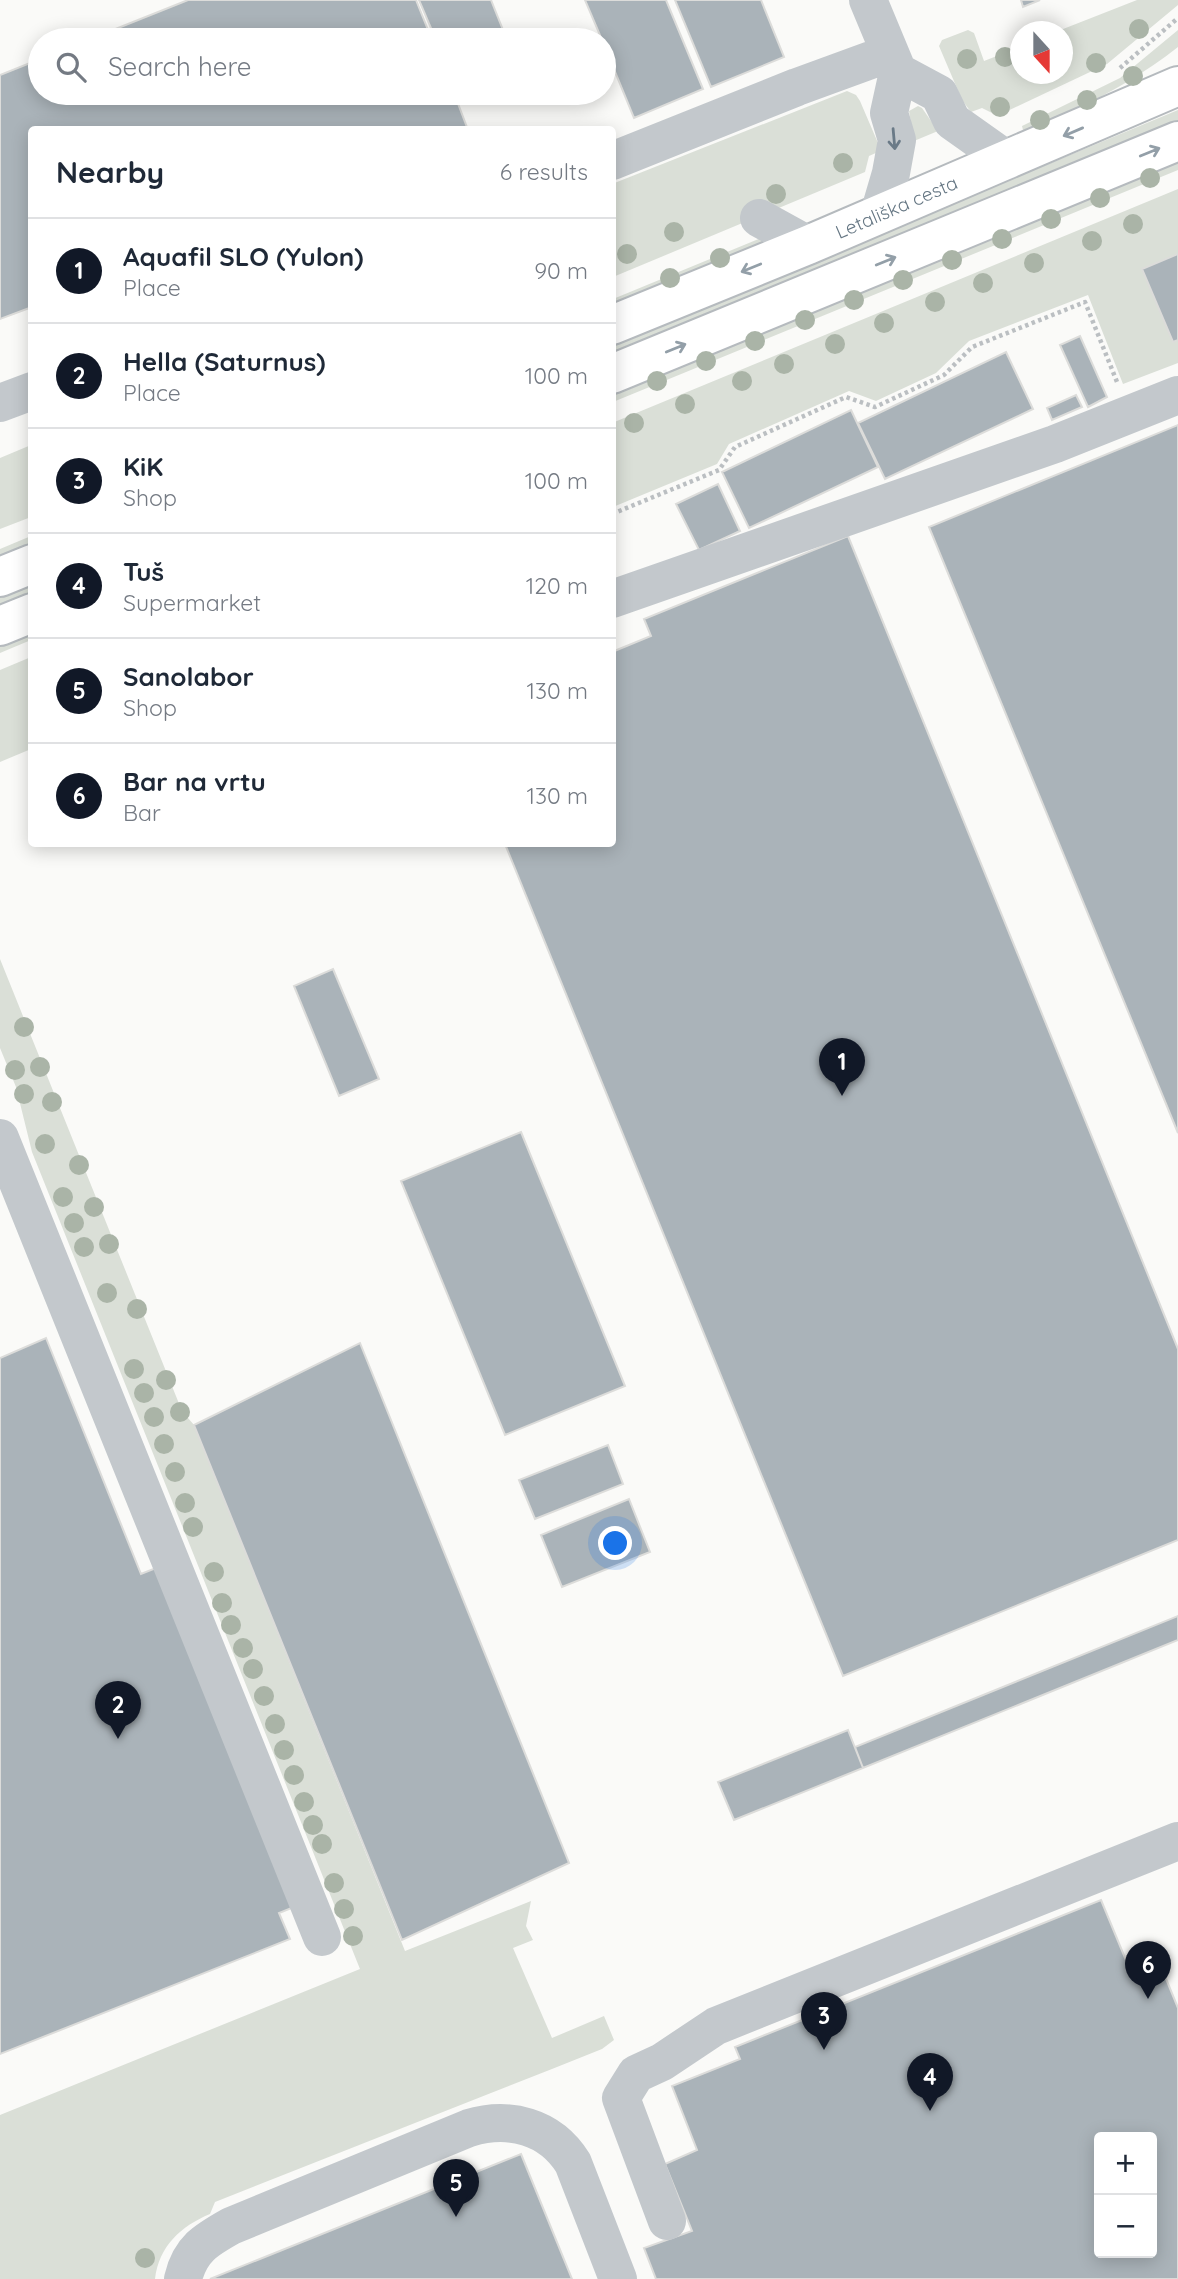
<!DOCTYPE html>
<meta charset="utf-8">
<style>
:root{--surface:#fff;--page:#f2f2f3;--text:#1f2937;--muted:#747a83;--line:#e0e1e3;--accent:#111827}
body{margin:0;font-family:Quicksand,sans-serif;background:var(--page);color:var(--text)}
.controls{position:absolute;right:21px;bottom:21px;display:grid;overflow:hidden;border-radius:7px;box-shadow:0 4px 18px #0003}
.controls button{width:63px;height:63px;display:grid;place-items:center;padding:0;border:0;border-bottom:2px solid var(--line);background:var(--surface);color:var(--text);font:35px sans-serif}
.compass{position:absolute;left:1010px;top:21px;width:63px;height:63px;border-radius:50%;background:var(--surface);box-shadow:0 4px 18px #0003;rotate:159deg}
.you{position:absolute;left:616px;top:1544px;width:24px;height:24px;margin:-18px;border:5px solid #fff;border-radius:50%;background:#1a73e8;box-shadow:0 0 0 10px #1a73e833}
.badge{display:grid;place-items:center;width:46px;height:46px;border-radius:50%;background:var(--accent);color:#fff;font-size:23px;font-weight:700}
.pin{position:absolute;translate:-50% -58px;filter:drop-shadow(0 2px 4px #0008)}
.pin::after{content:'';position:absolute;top:37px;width:24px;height:21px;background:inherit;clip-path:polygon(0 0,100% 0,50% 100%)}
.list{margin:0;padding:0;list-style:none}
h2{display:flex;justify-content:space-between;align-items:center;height:91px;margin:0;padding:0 28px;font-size:30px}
h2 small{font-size:23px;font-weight:400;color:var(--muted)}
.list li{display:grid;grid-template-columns:46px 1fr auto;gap:21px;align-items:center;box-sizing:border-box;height:105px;padding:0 28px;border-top:2px solid var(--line)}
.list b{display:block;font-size:26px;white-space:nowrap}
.list p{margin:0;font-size:23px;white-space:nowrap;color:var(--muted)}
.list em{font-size:23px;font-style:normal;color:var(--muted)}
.icon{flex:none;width:38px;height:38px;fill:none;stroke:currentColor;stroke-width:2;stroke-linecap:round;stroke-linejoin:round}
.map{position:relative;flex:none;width:1178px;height:2279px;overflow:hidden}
.search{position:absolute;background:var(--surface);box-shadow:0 4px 18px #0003;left:28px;top:28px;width:588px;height:77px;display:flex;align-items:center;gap:18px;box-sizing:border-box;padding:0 24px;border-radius:38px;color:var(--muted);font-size:26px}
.panel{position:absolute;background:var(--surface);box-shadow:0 4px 18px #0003;left:28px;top:126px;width:588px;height:721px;border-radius:7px}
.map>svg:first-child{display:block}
</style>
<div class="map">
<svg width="1178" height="2279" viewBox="0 0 1178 2279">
<rect width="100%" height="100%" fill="#fafaf8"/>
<!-- green -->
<path fill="#dadfd7" d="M1137,0H1178V5L1107,64L1001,114H994L982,108L971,112L962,100L939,46L942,40L968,30L974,33L984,61L1020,47V74H1062V32L1058,31Z
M1178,30V47C1145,73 1112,92 1074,110C1057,118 1041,127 1023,130L1022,126L1120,78Z
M847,91L856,95L860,101L878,143V152L869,156L865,172L613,277L612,184Z
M918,106L922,108L938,131L914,141L909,111Z
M1178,110V121L613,355V345Z
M1178,160V170L613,402V393Z
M1178,189V254L1142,269L1173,342L1178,340V363L1123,384L1088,295L969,341L936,373L876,401L849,391L729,444L717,464L613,507L612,423Z
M761,238L764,244L613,306V299Z
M31,445V517L0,529V458Z
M31,536V544L0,557V549Z
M31,584V594L0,606V597Z
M31,632V640L0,653V644Z
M31,657V749L0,762V670Z
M0,959L182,1411L194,1425L405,1951L531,1901L526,1926L533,1940L513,1948L552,2038L604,2016L614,2040L602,2049L552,2069L215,2202L210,2214C181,2226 159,2246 155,2279H0V2115L360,1969L32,1152L16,1087L0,1048Z"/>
<!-- building -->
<path fill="#aab3b9" stroke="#dcdcda" stroke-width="2" fill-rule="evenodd" d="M188,0H416L432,40H88Z
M419,0H491L507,40H436Z
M585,0H666L703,89L634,118L604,45V40H602Z
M675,0H761L784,57L711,87Z
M1021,0H1040L1023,7Z
M40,59V93H454L468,130H32V307L0,319V75Z
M1178,254V340L1173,342L1142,269Z
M1080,336L1107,397L1088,407L1060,345Z
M1006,352L1033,409L885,479L858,423Z
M1076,395L1082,407L1052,420L1047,408Z
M851,410L878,467L749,528L722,472Z
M1178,425V1133L929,527Z
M718,484L740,531L699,550L676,504Z
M848,536L1178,1349V1540L843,1676L505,844H612V652L651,636L644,619Z
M333,969L379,1079L339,1096L294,986Z
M521,1132L625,1386L505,1435L401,1181Z
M46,1338L141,1574L166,1564L304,1903L279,1913L290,1939L0,2054V1358Z
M360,1343L569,1863L402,1940L194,1425Z
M608,1445L623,1484L535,1519L519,1480Z
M629,1499L650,1552L562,1587L541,1535Z
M1178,1616V1640L863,1768L855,1747Z
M848,1730L863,1768L734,1820L718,1782Z
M1101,1900L1130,1970L1158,1959L1178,2008V2279H656L644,2248L692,2231L665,2164L697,2150L672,2086L740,2059L735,2047ZM1099,2137H1152V2253H1099Z
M521,2154L572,2279H210Z"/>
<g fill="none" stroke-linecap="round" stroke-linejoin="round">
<defs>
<g id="major">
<path id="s1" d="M612,325L808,245L1178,86"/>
<path d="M612,374L1178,141"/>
<path d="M0,577L32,564"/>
<path d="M0,626L32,613"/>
</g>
</defs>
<!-- major casing -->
<use href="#major" stroke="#b5babe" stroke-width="42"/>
<!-- path -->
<path stroke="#bbbfc2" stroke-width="4.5" stroke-dasharray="3.5 3.5" stroke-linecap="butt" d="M1120,68L1178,18
M612,514L719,470L735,447L846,397L875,407L944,375L972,347L1085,302L1117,382"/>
<!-- minor -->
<path stroke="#c3c8cc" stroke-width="38" d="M868,0L898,72L889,113L897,140L891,173L879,214
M898,72L939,94L952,121L1007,160
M612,161L797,87L890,53
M759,218L808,245
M0,403L32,391
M612,599L1055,444L1178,395
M0,1138L322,1937
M667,2221L621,2098L636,2074L662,2062L716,2026L1178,1841
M183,2279C190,2249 206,2240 231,2226L469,2128C509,2116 550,2126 573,2163L618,2279"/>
<!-- major -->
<use href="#major" stroke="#fff" stroke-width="38"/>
</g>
<!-- trees -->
<g fill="#aab4a7">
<circle cx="1139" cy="29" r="10"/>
<circle cx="1005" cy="57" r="10"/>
<circle cx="967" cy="59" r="10"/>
<circle cx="1096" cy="63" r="10"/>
<circle cx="1133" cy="76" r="10"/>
<circle cx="1087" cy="100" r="10"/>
<circle cx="1000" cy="107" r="10"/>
<circle cx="1040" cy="120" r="10"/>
<circle cx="843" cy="163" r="10"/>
<circle cx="1150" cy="178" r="10"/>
<circle cx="776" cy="194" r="10"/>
<circle cx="1100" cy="198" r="10"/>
<circle cx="1051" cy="219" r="10"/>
<circle cx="1133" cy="224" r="10"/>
<circle cx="674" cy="232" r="10"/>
<circle cx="1002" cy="239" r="10"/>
<circle cx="1092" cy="241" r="10"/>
<circle cx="627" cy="254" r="10"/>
<circle cx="720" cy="258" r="10"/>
<circle cx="952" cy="260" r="10"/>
<circle cx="1034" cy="263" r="10"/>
<circle cx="670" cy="278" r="10"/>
<circle cx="903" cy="280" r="10"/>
<circle cx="983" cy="283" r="10"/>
<circle cx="854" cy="300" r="10"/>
<circle cx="935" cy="302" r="10"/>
<circle cx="805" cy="320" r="10"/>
<circle cx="884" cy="323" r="10"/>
<circle cx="755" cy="341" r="10"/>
<circle cx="835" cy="344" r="10"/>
<circle cx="706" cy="361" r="10"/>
<circle cx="784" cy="364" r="10"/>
<circle cx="657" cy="381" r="10"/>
<circle cx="742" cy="381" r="10"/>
<circle cx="685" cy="404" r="10"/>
<circle cx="634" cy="423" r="10"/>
<circle cx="24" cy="1027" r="10"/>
<circle cx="40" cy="1067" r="10"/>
<circle cx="15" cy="1070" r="10"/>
<circle cx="24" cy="1094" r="10"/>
<circle cx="52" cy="1102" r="10"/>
<circle cx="45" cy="1144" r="10"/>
<circle cx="79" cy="1165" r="10"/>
<circle cx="63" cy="1197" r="10"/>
<circle cx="94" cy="1207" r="10"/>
<circle cx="74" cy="1223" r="10"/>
<circle cx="109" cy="1244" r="10"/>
<circle cx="84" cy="1247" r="10"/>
<circle cx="107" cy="1293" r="10"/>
<circle cx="137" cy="1309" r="10"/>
<circle cx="134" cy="1369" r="10"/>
<circle cx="166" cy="1380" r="10"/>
<circle cx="144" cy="1393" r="10"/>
<circle cx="180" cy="1412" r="10"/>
<circle cx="154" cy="1417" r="10"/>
<circle cx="164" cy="1444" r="10"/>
<circle cx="175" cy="1472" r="10"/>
<circle cx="185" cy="1503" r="10"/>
<circle cx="193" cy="1527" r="10"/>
<circle cx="214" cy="1572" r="10"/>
<circle cx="222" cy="1603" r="10"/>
<circle cx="231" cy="1625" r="10"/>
<circle cx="243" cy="1648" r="10"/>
<circle cx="253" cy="1669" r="10"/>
<circle cx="264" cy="1696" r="10"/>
<circle cx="275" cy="1724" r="10"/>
<circle cx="284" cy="1750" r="10"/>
<circle cx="294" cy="1775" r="10"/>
<circle cx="304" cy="1802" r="10"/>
<circle cx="313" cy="1825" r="10"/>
<circle cx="322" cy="1844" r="10"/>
<circle cx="334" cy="1883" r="10"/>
<circle cx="344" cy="1909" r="10"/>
<circle cx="353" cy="1936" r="10"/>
<circle cx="145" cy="2258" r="10"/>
</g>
<!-- one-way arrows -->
<defs><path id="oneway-shaft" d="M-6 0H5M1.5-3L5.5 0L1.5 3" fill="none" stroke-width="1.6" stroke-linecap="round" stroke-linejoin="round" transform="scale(1.75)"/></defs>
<g stroke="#939fa8">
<use href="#oneway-shaft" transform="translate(1073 132) rotate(157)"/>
<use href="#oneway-shaft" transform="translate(1150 152) rotate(-22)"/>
<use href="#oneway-shaft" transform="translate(886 261) rotate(-22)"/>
<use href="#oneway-shaft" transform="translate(751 268) rotate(158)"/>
<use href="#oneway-shaft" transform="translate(676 348) rotate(-22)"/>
</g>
<use stroke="#6a7a87" href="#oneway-shaft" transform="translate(894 139) rotate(85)"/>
<g text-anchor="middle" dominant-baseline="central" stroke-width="7" stroke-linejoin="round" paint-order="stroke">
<!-- street labels -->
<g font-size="19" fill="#657683" stroke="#fff">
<text stroke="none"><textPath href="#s1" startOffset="308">Letališka cesta</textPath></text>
</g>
</g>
</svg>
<div class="controls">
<button>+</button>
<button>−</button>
</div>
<svg class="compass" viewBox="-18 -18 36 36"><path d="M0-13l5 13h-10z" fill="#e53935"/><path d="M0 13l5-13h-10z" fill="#747a83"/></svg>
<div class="you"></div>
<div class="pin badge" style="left:842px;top:1096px">1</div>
<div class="pin badge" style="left:118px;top:1739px">2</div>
<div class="pin badge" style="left:824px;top:2050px">3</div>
<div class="pin badge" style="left:930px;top:2111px">4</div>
<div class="pin badge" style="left:456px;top:2217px">5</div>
<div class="pin badge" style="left:1148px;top:1999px">6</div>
<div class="search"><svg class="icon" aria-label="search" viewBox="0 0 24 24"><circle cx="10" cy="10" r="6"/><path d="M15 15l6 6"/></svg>Search here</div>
<section class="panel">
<h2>Nearby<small>6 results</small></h2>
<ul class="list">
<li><span class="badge">1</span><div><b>Aquafil SLO (Yulon)</b><p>Place</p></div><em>90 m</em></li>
<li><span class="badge">2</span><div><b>Hella (Saturnus)</b><p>Place</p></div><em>100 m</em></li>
<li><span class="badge">3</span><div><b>KiK</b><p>Shop</p></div><em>100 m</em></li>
<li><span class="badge">4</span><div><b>Tuš</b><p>Supermarket</p></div><em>120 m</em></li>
<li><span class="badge">5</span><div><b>Sanolabor</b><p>Shop</p></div><em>130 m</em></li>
<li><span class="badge">6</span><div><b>Bar na vrtu</b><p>Bar</p></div><em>130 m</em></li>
</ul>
</section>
</div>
